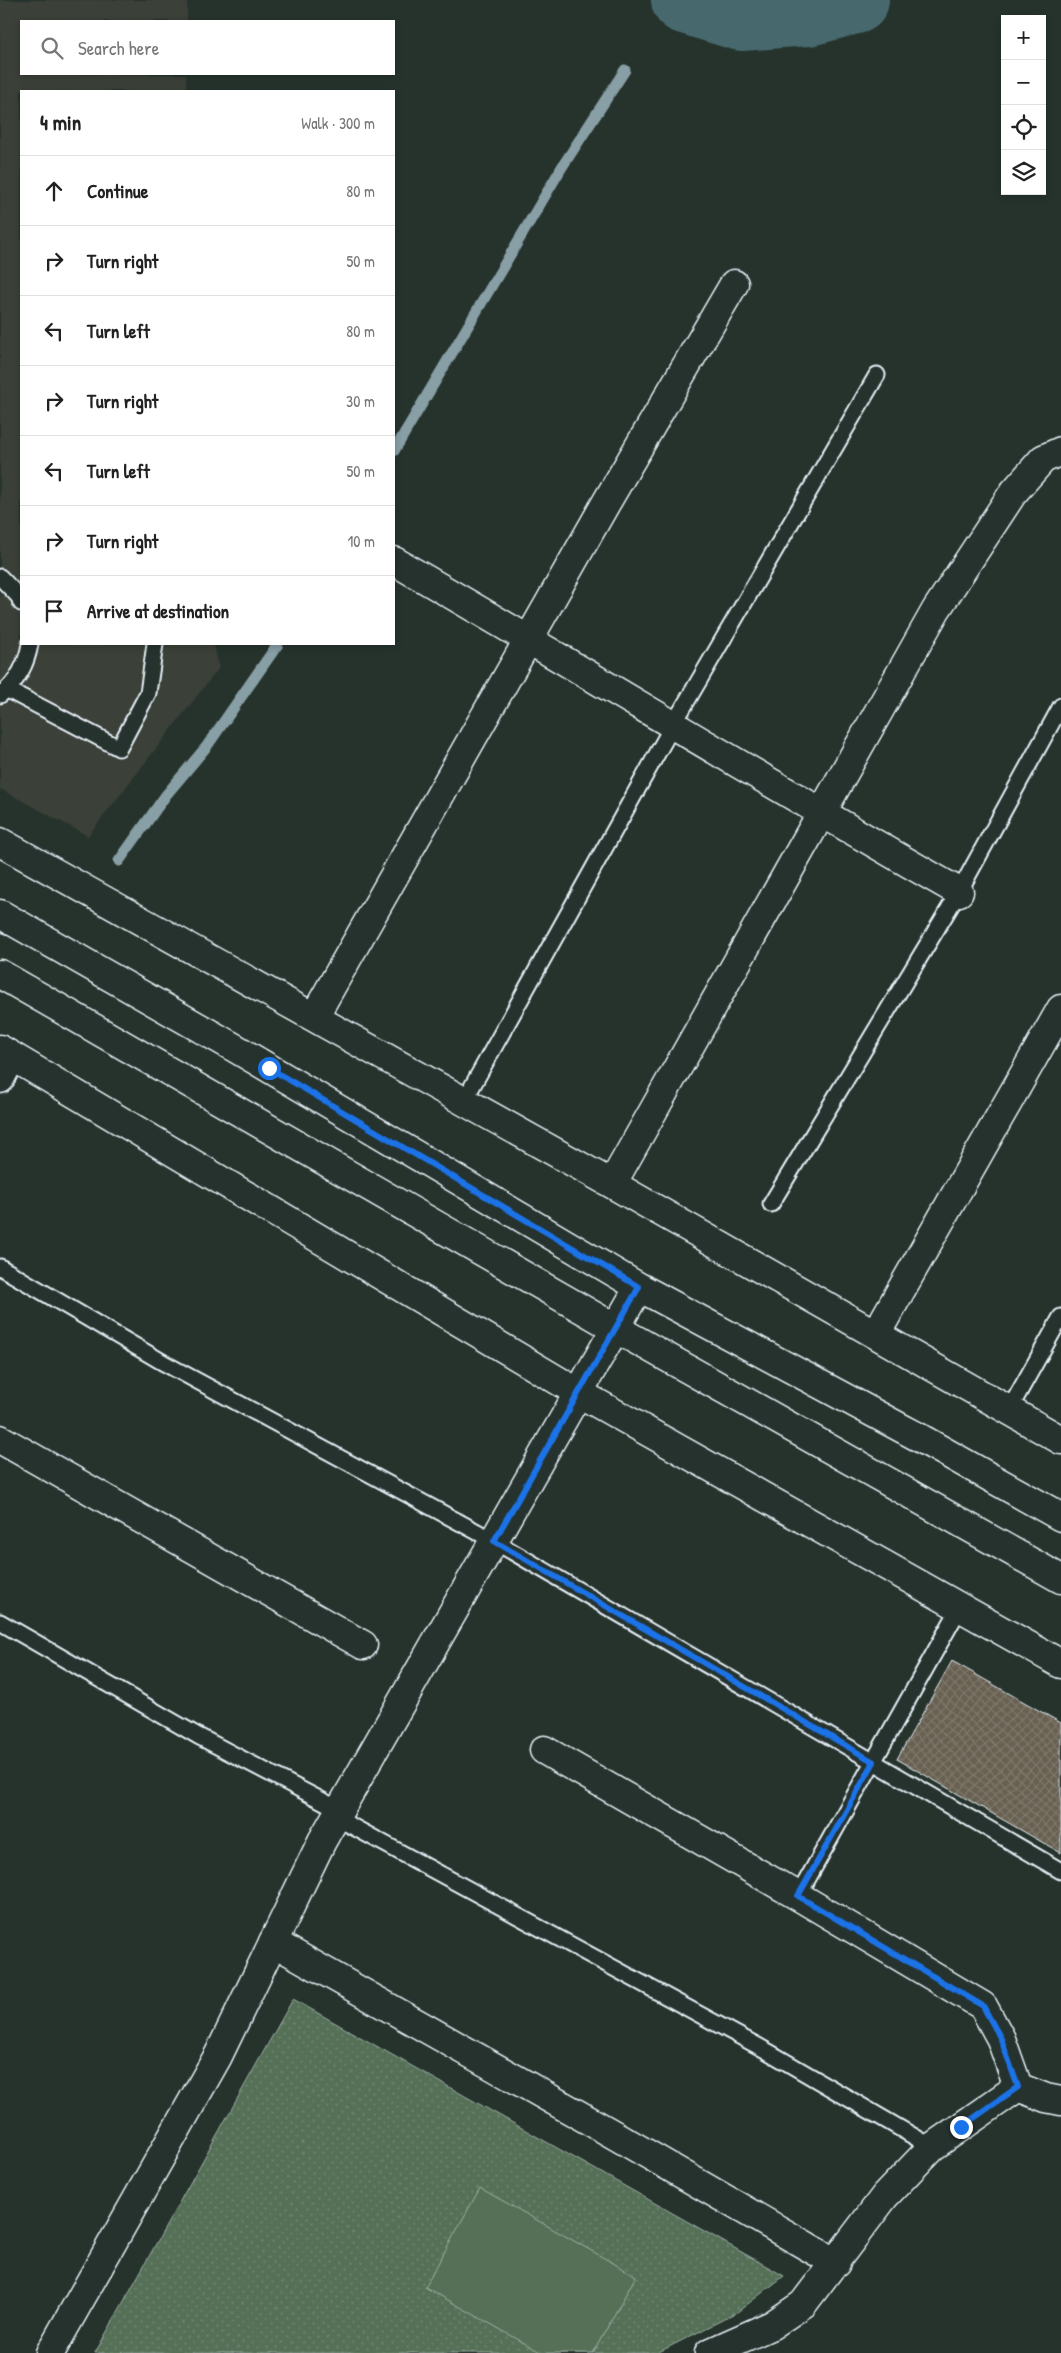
<!DOCTYPE html>
<meta charset="utf-8">
<style>
:root{--surface:#fff;--page:#f6f6f6;--text:#222;--muted:#767676;--line:#e0e0e0}
body{margin:0;font-family:"Patrick Hand",sans-serif;background:var(--page);color:var(--text)}
.controls{position:absolute;right:15px;top:15px;display:grid;overflow:hidden;border-radius:0px;box-shadow:0 2px 8px #0003}
.controls button{width:45px;height:45px;display:grid;place-items:center;padding:0;border:0;border-bottom:1px solid var(--line);background:var(--surface);color:var(--text);font:25px sans-serif}
.stop{position:absolute;width:15px;height:15px;margin:-11px;border:4px solid #1a73e8;border-radius:50%;background:#fff}
.stop.end{background:#1a73e8;border-color:#fff;box-shadow:0 1px 5px #0008}
.list{margin:0;padding:0;list-style:none}
h2{display:flex;justify-content:space-between;align-items:center;height:65px;margin:0;padding:0 20px;font-size:21px}
h2 small{font-size:16px;font-weight:400;color:var(--muted)}
.list li{display:grid;grid-template-columns:32px 1fr auto;gap:15px;align-items:center;box-sizing:border-box;height:70px;padding:0 20px;border-top:1px solid var(--line)}
.list b{display:block;font-size:19px;white-space:nowrap}
.list em{font-size:16px;font-style:normal;color:var(--muted)}
.icon{flex:none;width:28px;height:28px;fill:none;stroke:currentColor;stroke-width:2;stroke-linecap:round;stroke-linejoin:round}
.map{position:relative;flex:none;width:1061px;height:2353px;overflow:hidden}
.search{position:absolute;background:var(--surface);box-shadow:0 2px 8px #0003;left:20px;top:20px;width:375px;height:55px;display:flex;align-items:center;gap:12px;box-sizing:border-box;padding:0 18px;border-radius:0px;color:var(--muted);font-size:19px}
.panel{position:absolute;background:var(--surface);box-shadow:0 2px 8px #0003;left:20px;top:90px;width:375px;height:555px;border-radius:0px}
.map>svg:first-child{display:block}
</style>
<div class="map">
<svg width="1061" height="2353" viewBox="0 0 1061 2353">
<defs>
<pattern id="park-dots" width="8" height="8" patternUnits="userSpaceOnUse" patternTransform="scale(1.25)"><rect width="8" height="8" fill="#547057"/><path d="M2 2h.1M6 6h.1" fill="none" stroke="#6d8570" stroke-width="1.8" stroke-linecap="round"/></pattern>
<pattern id="building-cross-hatch" width="8" height="8" patternUnits="userSpaceOnUse" patternTransform="scale(1.25)"><rect width="8" height="8" fill="#686151"/><path d="M0 0l8 8M0 8l8-8" fill="none" stroke="#7e786b"/></pattern>
</defs>
<rect width="100%" height="100%" fill="#26332d"/>
<filter id="ink" filterUnits="userSpaceOnUse"><feTurbulence type="fractalNoise" baseFrequency=".02" numOctaves="2"/><feDisplacementMap in="SourceGraphic" scale="10" xChannelSelector="R" yChannelSelector="G"/><feConvolveMatrix kernelMatrix="1 2 1 2 8 2 1 2 1" color-interpolation-filters="sRGB"/></filter>
<g filter="url(#ink)">
<!-- built -->
<path fill="#3a4138" d="M0,0H187V21H21V74H186V91H21V644H214L219,668L88,836L0,789Z"/>
<!-- park -->
<path fill="url(#park-dots)" stroke="#9eb0a8" d="M293,1999L784,2276L736,2313L657,2353H95Z"/>
<!-- pitch -->
<path fill="#547057" stroke="#9eb0a8" d="M480,2188L636,2276L593,2353H542L425,2287Z"/>
<g fill="none" stroke-linecap="round" stroke-linejoin="round">
<!-- stream -->
<path stroke="#879fa5" stroke-width="11" d="M394,451L562,167L625,70
M119,861L166,795L207,746L278,644"/>
<!-- river -->
<path stroke="#47696d" stroke-width="68" d="M685,0L741,17L808,12L855,0"/>
</g>
<!-- building -->
<path fill="url(#building-cross-hatch)" stroke="#e8f1f8" d="M952,1661L1061,1723V1853L897,1759Z"/>
<g fill="none" stroke-linecap="round" stroke-linejoin="round">
<defs>
<path id="service" d="M0,577L19,597L21,603
M8,690L119,748L148,693L155,644
M0,695C17,683 27,663 30,644
M464,1101L673,725L877,375
M771,1204L959,892L1061,706
M0,1267L164,1363L494,1541L1061,1871
M1009,1410L1061,1317
M0,1622L198,1736L340,1810
M335,1817L767,2051L932,2147
M798,1896L960,1607"/>
<path id="minor" d="M394,561C583,670 769,784 959,892
M0,842L612,1184L1061,1440
M314,1017L606,503L734,284
M0,1049L579,1393L1061,1664
M0,1079L12,1056
M612,1184L936,610L1013,493L1043,459L1061,451
M876,1334L1061,1009
M0,1439L363,1645
M544,1750L798,1896L983,2006L1001,2039L1018,2087L932,2147L885,2196L803,2304L772,2325L709,2353
M273,1942L611,2133L836,2263
M1018,2087L1046,2098L1061,2101"/>
<path id="tertiary" d="M0,914L235,1048L639,1287L920,1438L1061,1517
M0,974L615,1328L1061,1579
M50,2353L218,2056L322,1841L639,1287"/>
</defs>
<!-- service casing -->
<use href="#service" stroke="#e8f1f8" stroke-width="19"/>
<!-- minor casing -->
<use href="#minor" stroke="#e8f1f8" stroke-width="31"/>
<!-- tertiary casing -->
<use href="#tertiary" stroke="#e8f1f8" stroke-width="31"/>
<!-- service -->
<use href="#service" stroke="#26332d" stroke-width="15"/>
<!-- minor -->
<use href="#minor" stroke="#26332d" stroke-width="28"/>
<!-- tertiary -->
<use href="#tertiary" stroke="#26332d" stroke-width="28"/>
</g>
</g>
<g fill="none" stroke-linecap="round" stroke-linejoin="round" filter="url(#ink)">
<!-- route -->
<path stroke="#1a73e8" stroke-width="6" d="M269,1068L639,1287L494,1541L874,1762L798,1896L983,2006L1001,2039L1018,2087L961,2127"/>
</g>
</svg>
<div class="controls">
<button>+</button>
<button>−</button>
<button><svg class="icon" aria-label="locate" viewBox="0 0 24 24"><circle cx="12" cy="12" r="6"/><path d="M12 2v4M12 18v4M2 12h4M18 12h4"/></svg></button>
<button><svg class="icon" aria-label="layers" viewBox="0 0 24 24"><path d="M12 4l9 5-9 5-9-5zM3 14l9 5 9-5"/></svg></button>
</div>
<div class="stop" style="left:269px;top:1068px"></div>
<div class="stop end" style="left:961px;top:2127px"></div>
<div class="search"><svg class="icon" aria-label="search" viewBox="0 0 24 24"><circle cx="10" cy="10" r="6"/><path d="M15 15l6 6"/></svg>Search here</div>
<section class="panel">
<h2>4 min<small>Walk · 300 m</small></h2>
<ul class="list">
<li><svg class="icon" aria-label="ahead" viewBox="0 0 24 24"><path d="M12 20V5M6 11l6-6 6 6"/></svg><div><b>Continue</b></div><em>80 m</em></li>
<li><svg class="icon" aria-label="right" viewBox="0 0 24 24"><path d="M7 20v-9h11M14 6l5 5-5 5"/></svg><div><b>Turn right</b></div><em>50 m</em></li>
<li><svg class="icon" aria-label="left" viewBox="0 0 24 24"><path d="M17 20v-9H6M10 6l-5 5 5 5"/></svg><div><b>Turn left</b></div><em>80 m</em></li>
<li><svg class="icon" aria-label="right" viewBox="0 0 24 24"><path d="M7 20v-9h11M14 6l5 5-5 5"/></svg><div><b>Turn right</b></div><em>30 m</em></li>
<li><svg class="icon" aria-label="left" viewBox="0 0 24 24"><path d="M17 20v-9H6M10 6l-5 5 5 5"/></svg><div><b>Turn left</b></div><em>50 m</em></li>
<li><svg class="icon" aria-label="right" viewBox="0 0 24 24"><path d="M7 20v-9h11M14 6l5 5-5 5"/></svg><div><b>Turn right</b></div><em>10 m</em></li>
<li><svg class="icon" aria-label="arrive" viewBox="0 0 24 24"><path d="M6 21V4h12l-3 4 3 4H6"/></svg><div><b>Arrive at destination</b></div></li>
</ul>
</section>
</div>
